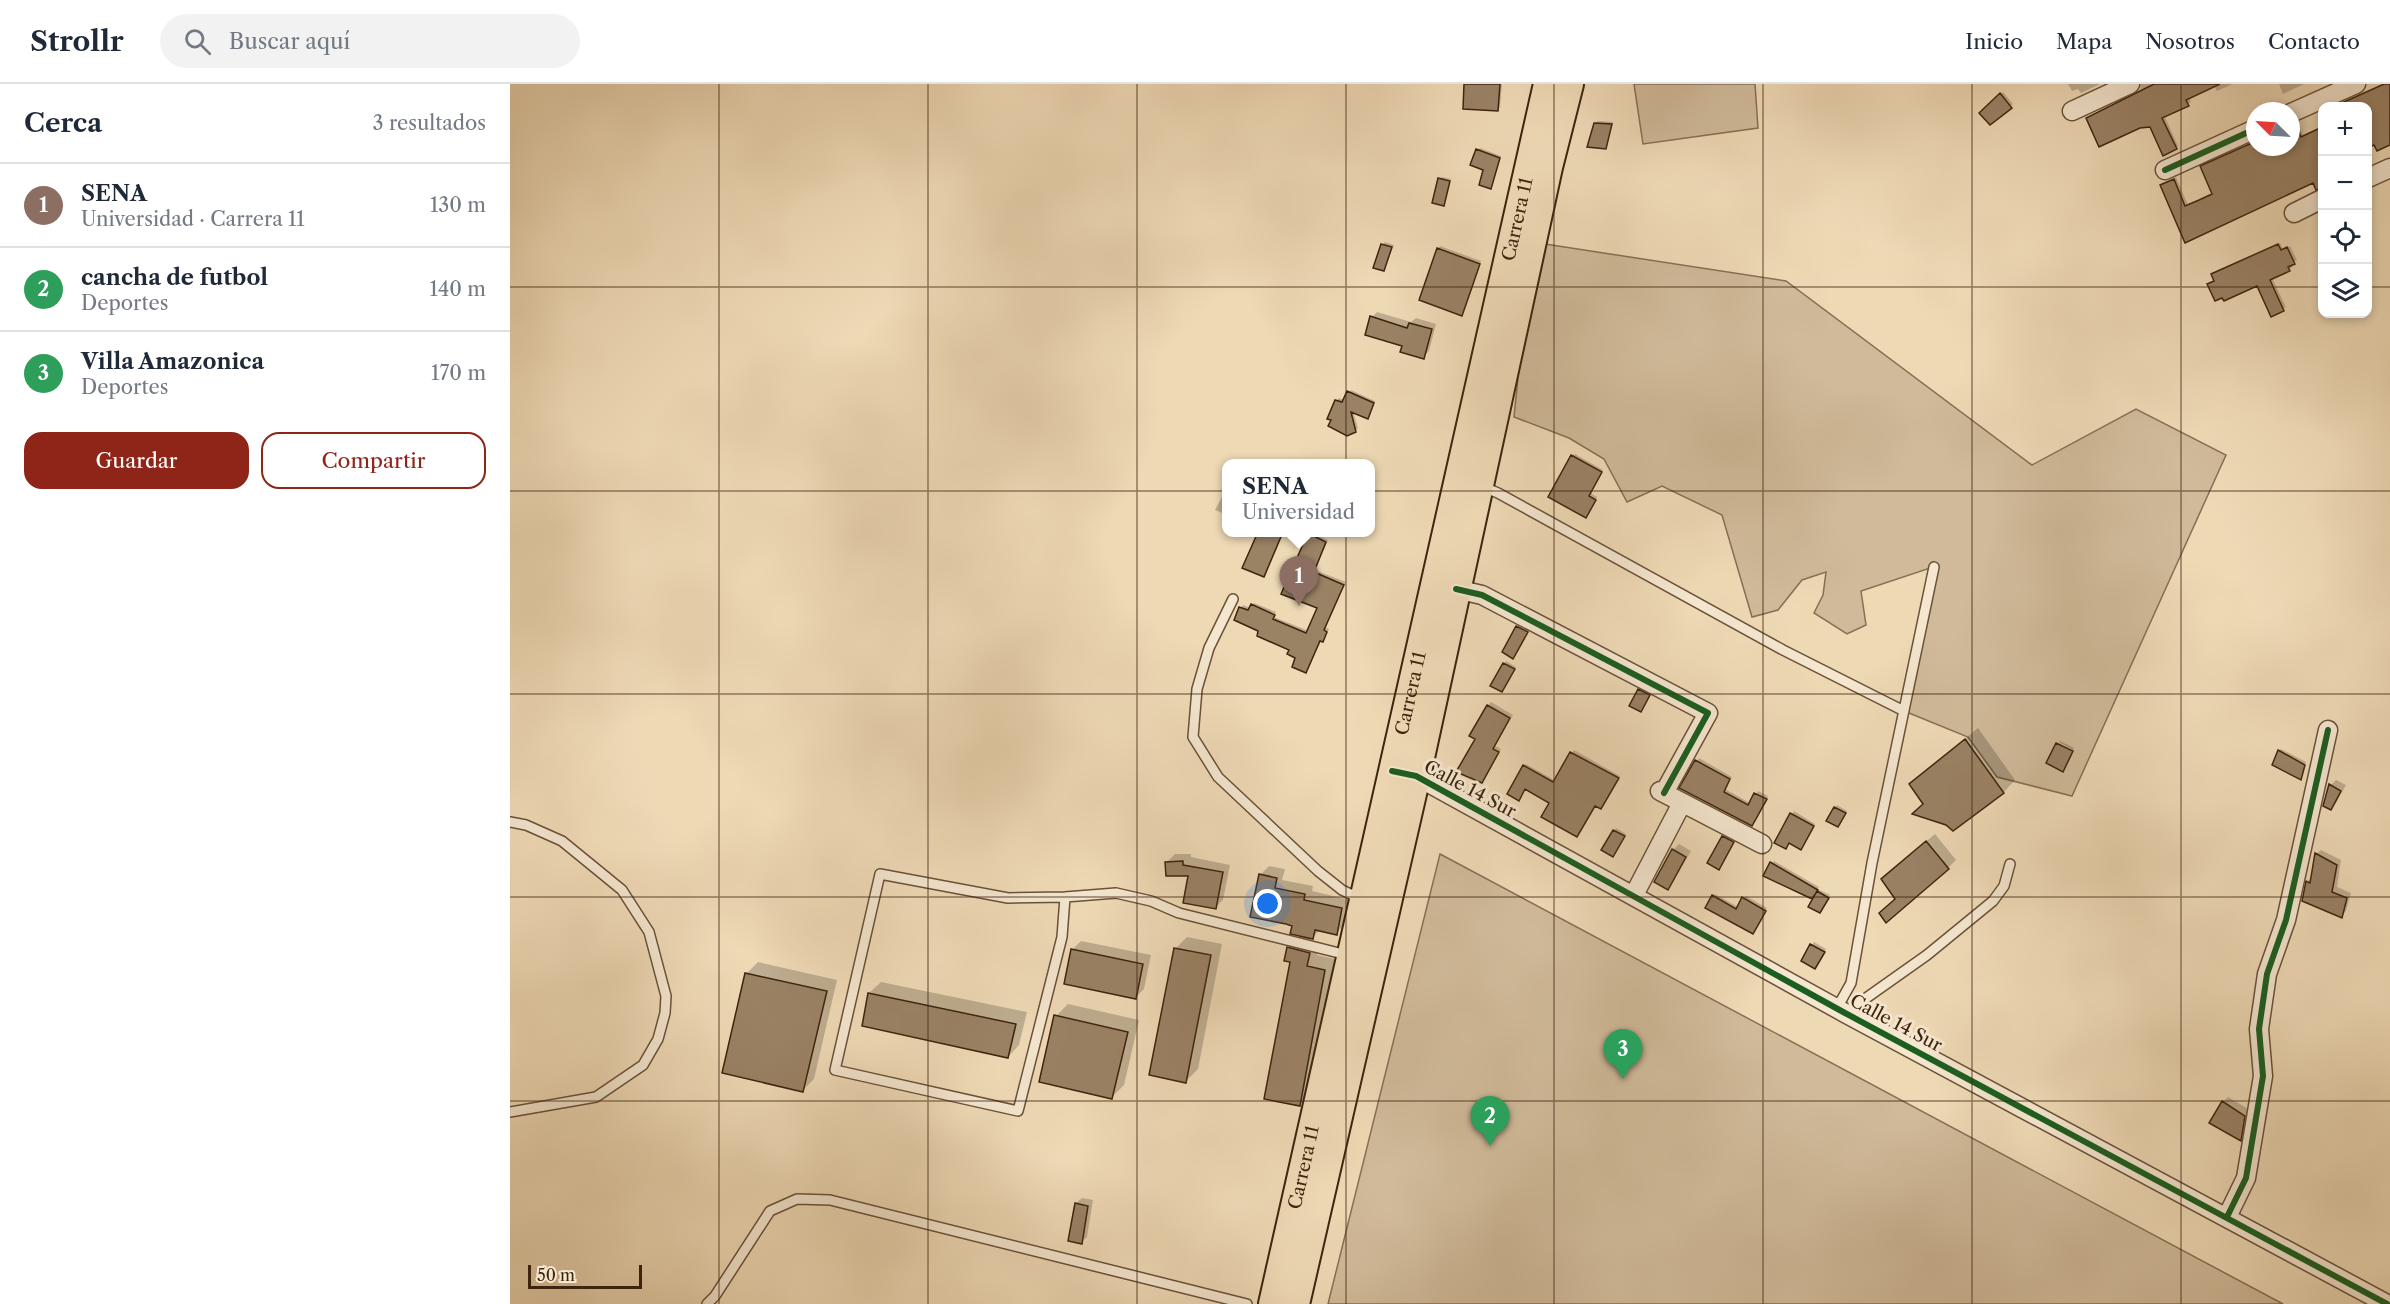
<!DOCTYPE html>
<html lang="es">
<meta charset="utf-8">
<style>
:root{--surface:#fff;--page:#f2f2f3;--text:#1f2937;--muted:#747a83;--line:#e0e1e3;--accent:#8f2418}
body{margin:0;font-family:"Libre Caslon Text",serif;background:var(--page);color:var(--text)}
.controls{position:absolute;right:18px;top:18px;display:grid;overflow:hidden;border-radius:12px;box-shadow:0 3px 9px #0003}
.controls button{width:54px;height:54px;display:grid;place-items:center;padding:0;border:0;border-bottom:2px solid var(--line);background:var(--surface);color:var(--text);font:30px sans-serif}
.compass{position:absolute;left:1736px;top:18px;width:54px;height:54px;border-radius:50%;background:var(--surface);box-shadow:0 3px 9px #0003;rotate:294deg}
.scale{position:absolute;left:18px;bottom:15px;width:114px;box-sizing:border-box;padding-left:6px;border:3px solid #3e240e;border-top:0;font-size:16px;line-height:21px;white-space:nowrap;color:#3e240e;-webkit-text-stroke:4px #f4e6cf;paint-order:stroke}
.you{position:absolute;left:758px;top:820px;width:21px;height:21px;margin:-15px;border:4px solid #fff;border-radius:50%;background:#1a73e8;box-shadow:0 0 0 9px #1a73e833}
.badge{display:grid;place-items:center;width:39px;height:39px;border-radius:50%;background:var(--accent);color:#fff;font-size:20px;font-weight:700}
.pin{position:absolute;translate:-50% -50px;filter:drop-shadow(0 2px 3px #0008)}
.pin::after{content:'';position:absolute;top:32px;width:21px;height:18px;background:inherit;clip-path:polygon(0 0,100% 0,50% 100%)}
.popup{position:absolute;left:712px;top:375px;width:153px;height:78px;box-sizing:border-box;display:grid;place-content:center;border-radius:12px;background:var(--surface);filter:drop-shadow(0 2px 4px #0005);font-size:20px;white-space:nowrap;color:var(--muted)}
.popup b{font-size:22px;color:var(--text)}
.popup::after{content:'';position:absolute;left:50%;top:100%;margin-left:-12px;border:12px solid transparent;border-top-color:var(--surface)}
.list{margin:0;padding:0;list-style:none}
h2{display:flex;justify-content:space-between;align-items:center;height:78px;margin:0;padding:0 24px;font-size:26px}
h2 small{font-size:20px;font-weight:400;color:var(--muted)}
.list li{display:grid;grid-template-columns:39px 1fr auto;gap:18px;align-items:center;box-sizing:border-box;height:84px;padding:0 24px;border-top:2px solid var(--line)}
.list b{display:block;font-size:22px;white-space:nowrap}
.list p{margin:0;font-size:20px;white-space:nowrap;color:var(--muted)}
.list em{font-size:20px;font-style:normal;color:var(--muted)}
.actions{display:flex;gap:12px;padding:18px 24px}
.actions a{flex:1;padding:14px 0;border:2px solid var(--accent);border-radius:18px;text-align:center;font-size:21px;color:var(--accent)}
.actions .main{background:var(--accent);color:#fff}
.icon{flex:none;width:33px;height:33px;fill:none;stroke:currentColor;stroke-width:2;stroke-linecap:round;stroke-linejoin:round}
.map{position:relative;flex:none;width:1880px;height:1220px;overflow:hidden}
header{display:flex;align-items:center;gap:36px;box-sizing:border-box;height:84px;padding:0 30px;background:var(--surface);border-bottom:2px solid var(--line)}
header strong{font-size:28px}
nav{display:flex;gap:33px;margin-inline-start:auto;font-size:21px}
.search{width:420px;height:54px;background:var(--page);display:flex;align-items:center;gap:15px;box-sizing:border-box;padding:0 21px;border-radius:33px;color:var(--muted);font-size:22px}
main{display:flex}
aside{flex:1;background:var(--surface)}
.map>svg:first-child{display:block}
</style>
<header>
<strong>Strollr</strong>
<div class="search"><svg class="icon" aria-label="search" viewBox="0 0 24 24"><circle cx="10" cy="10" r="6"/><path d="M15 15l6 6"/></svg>Buscar aquí</div>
<nav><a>Inicio</a><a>Mapa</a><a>Nosotros</a><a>Contacto</a></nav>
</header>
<main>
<aside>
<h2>Cerca<small>3 resultados</small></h2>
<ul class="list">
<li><span class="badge" style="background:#8d6e63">1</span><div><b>SENA</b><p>Universidad · Carrera 11</p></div><em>130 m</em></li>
<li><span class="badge" style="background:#2e9e5b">2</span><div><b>cancha de futbol</b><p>Deportes</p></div><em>140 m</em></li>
<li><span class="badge" style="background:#2e9e5b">3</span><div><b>Villa Amazonica</b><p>Deportes</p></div><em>170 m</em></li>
</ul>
<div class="actions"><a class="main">Guardar</a><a>Compartir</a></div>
</aside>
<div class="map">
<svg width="1880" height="1220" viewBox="0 0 1880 1220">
<rect width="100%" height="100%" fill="#eed9b5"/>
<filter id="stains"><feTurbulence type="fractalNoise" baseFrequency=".00333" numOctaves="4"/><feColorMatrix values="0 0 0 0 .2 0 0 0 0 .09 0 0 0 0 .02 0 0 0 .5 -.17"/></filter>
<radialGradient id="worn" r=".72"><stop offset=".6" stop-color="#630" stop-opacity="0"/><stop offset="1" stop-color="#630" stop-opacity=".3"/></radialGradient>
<!-- green -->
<path fill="#d0ba99" stroke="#876f54" stroke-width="1.5" d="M1124,0H1245L1248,44L1133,60Z
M1022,158L1276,197L1522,381L1626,325L1716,371L1562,712L1487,693L1458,653L1394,627L1423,483L1351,507L1356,541L1337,550L1304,529L1313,511L1316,488L1292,496L1268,526L1242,533L1212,431L1152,402L1117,418L1094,375L1059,354L1004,333Z
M930,770L1773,1220H818Z"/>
<!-- shadow -->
<path fill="#0003" d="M956,0H992L990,23L988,26Z
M1558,0H1590L1571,9L1568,5L1562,7Z
M1631,0H1723L1707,7L1704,1L1679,13L1681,18L1678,20L1654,31L1668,62L1666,64L1641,41L1578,34L1630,6Z
M1769,0H1794L1773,10Z
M1493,8L1503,20L1480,39L1471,29Z
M1088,37L1103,38L1095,63L1085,39Z
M1781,37L1787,38L1793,51L1812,43V90L1783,109L1676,157L1652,101L1666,93L1678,121L1703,109L1695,80L1745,57V63H1781Z
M970,64L991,72L981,103L967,66Z
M932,93L941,95L933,120L929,95Z
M875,158L884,161L874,185L873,160Z
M1770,159L1773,165L1780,162L1787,176L1780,180L1782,183L1779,186L1762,194L1776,223L1773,225L1748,200H1699L1706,196L1705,188Z
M930,162L971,177L952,231L928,165Z
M867,228L901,238L906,234L926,240L919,267L913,273L894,261L862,233Z
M841,306L865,317L860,331L843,327L848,344L845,347L826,317L829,314L835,316Z
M1065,370L1093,386L1080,409L1087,413L1078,430L1062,372Z
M712,413L717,415V431L705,426Z
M750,448L773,449L754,492Z
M801,448L818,456L805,486L836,498L815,543L819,545L815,554L811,556L796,587L781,565L750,546L726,535L733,521L741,524L744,519L766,528L764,533L799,547L809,523L773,509Z
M1010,540L1020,545L1005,570L994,567Z
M996,577L1006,583L994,604V580Z
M1131,604L1141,609L1133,624L1129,606Z
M981,618L1003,631L985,662L991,665L975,694L967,654L978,622Z
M1468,644L1505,696L1494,708L1443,745L1415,720L1401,700Z
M1550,657L1564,664L1563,666L1549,658Z
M1771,665L1796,678L1790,694L1769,667Z
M1064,666L1110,692L1093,721L1041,718L1016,704L1011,712L1014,682L1016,680L1046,697Z
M1189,674L1222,693L1215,705L1240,719L1248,707L1258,712L1244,738L1171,704Z
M1826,696L1836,701L1826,719L1821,724L1815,721L1821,701Z
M1327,721L1337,727L1330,739L1325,724Z
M1284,727L1305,740L1293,762L1280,758H1266Z
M1106,744L1116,750L1105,769L1104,747Z
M1425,750L1446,776L1438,784L1386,815L1381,787Z
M1216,751L1225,756L1211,782L1213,753Z
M1169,760L1181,767L1163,798L1158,804L1163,766Z
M1811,766L1831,776L1827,803L1841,809L1836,827L1831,832L1797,798L1802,793L1806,770Z
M665,770H681V773L720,781L713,816L705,824L680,790L657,778Z
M1264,777L1309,803L1305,810L1262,779Z
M759,782L775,785L772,796L803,802L802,807L840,816L835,840L826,849L810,846L800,856L810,858L807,871L825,875L801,1009L790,1020L781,877L779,864L791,851L750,791Z
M1310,806L1320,811L1310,828L1308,808Z
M1205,810L1228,823L1236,812L1257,824L1245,846L1203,812Z
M677,853L712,860L688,985L676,997L665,865Z
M571,857L641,871L634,905L626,913L562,866Z
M1304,858L1316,865L1307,881L1293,876Z
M248,878L327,896L304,995L293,1006L214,988L237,889Z
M371,898L517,928L509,961L498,973L359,909Z
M558,920L629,936L614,1001L602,1013L546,932Z
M1718,1013L1740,1026L1736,1050L1730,1055L1713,1018Z
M572,1114L583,1116L577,1153L571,1158L566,1119Z"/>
<!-- building -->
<path fill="#9a8265" stroke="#3e240e" stroke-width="1.5" d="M954,0H990L988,27L953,25Z
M1644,0H1710L1676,16L1679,22L1652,34L1667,65L1653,72L1640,43L1630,44L1589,63L1576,34Z
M1874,0H1880V61L1867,67L1864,61L1857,64L1858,22H1825Z
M1490,9L1502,24L1480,41L1469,29Z
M1084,39L1102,40L1096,65L1077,63Z
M1785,39L1791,53L1812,43V104L1806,106L1803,99L1675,159L1650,101L1664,95L1675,122L1689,116L1702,110L1690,82L1744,58L1745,63H1781V40Z
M966,65L990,74L981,105L969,101L973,86L960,81Z
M928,94L940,97L934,122L922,119Z
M871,160L882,163L874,187L863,184Z
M1768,160L1771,166L1777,163L1785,180L1778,183L1780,187L1760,196L1774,227L1761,233L1747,202L1714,217L1712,214L1705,217L1697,200L1704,197L1701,190Z
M927,164L970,180L952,232L909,216Z
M860,232L897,244L899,239L922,245L914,275L890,268L892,262L855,251Z
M837,307L864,319L858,335L841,328L846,348L837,352L818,342L821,336L817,335L825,316L832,318Z
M1061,371L1092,388L1079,412L1086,416L1076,434L1038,413Z
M748,448H773L754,493L732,484Z
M798,449L816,458L804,488L834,501L814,546L817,548L813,558L810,557L796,589L782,583L785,574L777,570L779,566L747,552L748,547L724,536L729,523L738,526L741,520L765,531L763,535L796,549L807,524L771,510Z
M1006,542L1018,548L1003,575L992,568Z
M993,579L1005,585L992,608L980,602Z
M1128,605L1140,611L1131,628L1119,622Z
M977,621L1000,634L983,665L989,668L972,699L946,688L965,655L959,652Z
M1455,655L1494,709L1443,747L1436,741L1402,730L1413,720L1399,700Z
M1546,659L1563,667L1553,688L1536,679Z
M1768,666L1795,681L1791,696L1762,681Z
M1060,668L1109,694L1091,725L1085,722L1067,753L1031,733L1039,719L1015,705L1009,717L997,710L1013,681L1043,698Z
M1185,676L1220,695L1214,708L1238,721L1244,709L1257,715L1242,742L1169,704Z
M1819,700L1831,707L1821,726L1813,722Z
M1324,723L1336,729L1328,743L1316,737Z
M1280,729L1304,742L1291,766L1279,759L1276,765L1264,759Z
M1103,746L1115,752L1103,773L1091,766Z
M1212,752L1224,758L1209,786L1197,779Z
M1416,757L1439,785L1376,839L1369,829L1385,815L1371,795Z
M1162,765L1176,773L1158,806L1144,798Z
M1805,769L1827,781L1822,808L1837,814L1832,834L1792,817L1796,797L1800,799Z
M673,777V781L713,788L706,825L673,819L678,792H656L655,778Z
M1260,778L1308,806L1302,815L1253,792Z
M749,790L767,794L765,804L795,810L794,816L832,824L827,851L805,846L803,855L780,850L782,842L776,840L740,833Z
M1307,807L1319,814L1310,829L1298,823Z
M1202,811L1226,825L1232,813L1256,827L1243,850L1195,824Z
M1300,860L1315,868L1305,885L1291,877Z
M777,863L800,869L797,882L815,886L790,1022L754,1015L780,878L774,877Z
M664,864L701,871L676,999L639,991Z
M561,865L633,880L626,915L554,900Z
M235,889L317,907L293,1008L212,989Z
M358,909L506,940L498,974L352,942Z
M544,931L618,948L602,1015L529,998Z
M1712,1017L1735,1032L1731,1057L1699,1039Z
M565,1119L578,1122L572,1160L558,1157Z"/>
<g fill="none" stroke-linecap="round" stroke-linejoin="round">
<defs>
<path id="lane" d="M971,402L988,409L1273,566L1394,627
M723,515L699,564L687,605L683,653L708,693L808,787L832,806L851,815
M0,738L16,741L52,757L112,806L139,848L156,912L155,929L148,955L133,981L86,1013L0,1028
M555,813L552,853L508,1027L325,986L370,790L498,814L555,813L606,809L641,817L669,829L837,871
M1327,924L1341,899L1362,779L1424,483
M1335,929L1417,871L1483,817L1494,802L1500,780
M197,1220L205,1212L260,1127L287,1115L320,1116L737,1220"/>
<path id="street" d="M1562,27L1620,0
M1781,29L1846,0
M1655,86L1745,45
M1858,94L1880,84
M1784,129L1812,115
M946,505L972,511L1198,629L1154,709
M898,690L906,692L1335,929L1877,1220
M1150,707L1252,760
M1124,811L1172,719
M1717,1133L1736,1094L1753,992L1749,945L1757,890L1776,836L1818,646"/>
<g id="primary">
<path id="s1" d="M763,1220L1038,0"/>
<path d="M785,1220L906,692L1038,83L1059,0"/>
</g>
</defs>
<!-- lane casing -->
<use href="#lane" stroke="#6a5138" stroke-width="12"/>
<!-- street casing -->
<use href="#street" stroke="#6a5138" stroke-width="21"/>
<!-- primary casing -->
<use href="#primary" stroke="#3e240e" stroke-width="32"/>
<!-- lane -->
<use href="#lane" stroke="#f4e6cf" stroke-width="9"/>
<!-- street -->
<use href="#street" stroke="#f4e6cf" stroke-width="18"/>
<!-- primary -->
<use href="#primary" stroke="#eed9b5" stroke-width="28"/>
<defs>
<path id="cycleway" d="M1655,86L1745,45
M946,505L972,511L1198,629L1154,709
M882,687L906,692L1335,929L1877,1220
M1717,1133L1736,1094L1753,992L1749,945L1757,890L1776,836L1818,646"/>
</defs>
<!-- cycleway casing -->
<use href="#cycleway" stroke="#f4e6cf" stroke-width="10"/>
<!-- cycleway -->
<use href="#cycleway" stroke="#1b5e20" stroke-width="6"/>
</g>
<!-- grid -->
<path fill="none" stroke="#3e240e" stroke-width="1.5" stroke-opacity="0.55" d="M209,0V1220M418,0V1220M627,0V1220M836,0V1220M1044,0V1220M1253,0V1220M1462,0V1220M1671,0V1220M0,203H1812M1858,203H1880M0,407H1880M0,610H1880M0,813H1880M0,1017H1880"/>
<g text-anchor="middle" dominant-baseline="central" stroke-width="6" stroke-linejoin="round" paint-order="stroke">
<!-- street labels -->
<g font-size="18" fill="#3e240e" stroke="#f4e6cf">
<text stroke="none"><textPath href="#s1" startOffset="1112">Carrera 11</textPath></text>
<text stroke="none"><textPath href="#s1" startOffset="626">Carrera 11</textPath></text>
<text transform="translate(960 705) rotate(28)">Calle 14 Sur</text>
<text transform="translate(1386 939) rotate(28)">Calle 14 Sur</text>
<text stroke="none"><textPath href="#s1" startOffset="140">Carrera 11</textPath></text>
</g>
</g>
<rect width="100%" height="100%" filter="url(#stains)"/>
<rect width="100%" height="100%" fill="url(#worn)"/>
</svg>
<div class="controls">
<button>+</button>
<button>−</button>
<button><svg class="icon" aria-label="locate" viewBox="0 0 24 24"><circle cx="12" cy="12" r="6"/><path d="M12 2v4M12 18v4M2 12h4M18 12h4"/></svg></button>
<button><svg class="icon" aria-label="layers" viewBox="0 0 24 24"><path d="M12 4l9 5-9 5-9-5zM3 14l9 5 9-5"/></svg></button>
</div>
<svg class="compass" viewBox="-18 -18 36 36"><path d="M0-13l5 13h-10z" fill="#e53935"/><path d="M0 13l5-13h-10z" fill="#747a83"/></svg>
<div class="scale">50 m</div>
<div class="you"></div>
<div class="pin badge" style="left:789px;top:522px;background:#8d6e63">1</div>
<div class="popup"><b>SENA</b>Universidad</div>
<div class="pin badge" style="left:980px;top:1062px;background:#2e9e5b">2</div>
<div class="pin badge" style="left:1113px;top:995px;background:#2e9e5b">3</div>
</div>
</main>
